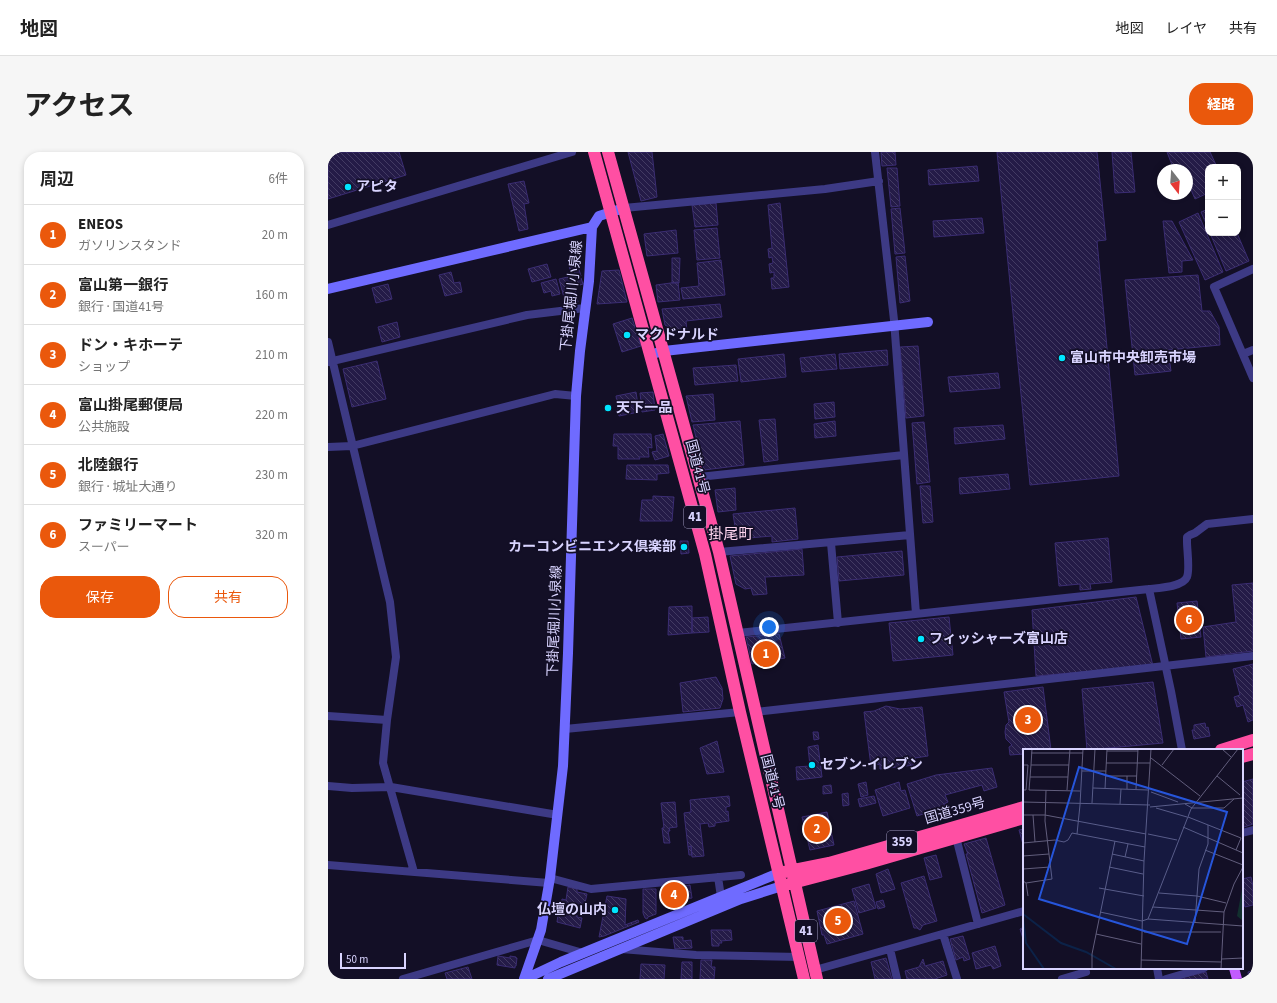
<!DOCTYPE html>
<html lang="ja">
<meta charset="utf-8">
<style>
:root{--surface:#fff;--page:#f6f6f6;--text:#222;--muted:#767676;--line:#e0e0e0;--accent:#ea580c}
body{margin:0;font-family:"Source Sans 3","Noto Sans JP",sans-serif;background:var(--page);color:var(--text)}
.controls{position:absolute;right:12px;top:12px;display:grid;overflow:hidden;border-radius:8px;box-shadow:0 2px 6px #0003}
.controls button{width:36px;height:36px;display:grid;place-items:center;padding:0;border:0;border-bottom:1px solid var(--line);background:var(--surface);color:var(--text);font:20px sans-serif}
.compass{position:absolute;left:829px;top:12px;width:36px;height:36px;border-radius:50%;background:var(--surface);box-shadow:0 2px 6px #0003;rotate:163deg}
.scale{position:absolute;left:12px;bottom:10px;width:66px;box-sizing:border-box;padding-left:4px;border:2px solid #d9d4ff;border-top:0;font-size:11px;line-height:14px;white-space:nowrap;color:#d9d4ff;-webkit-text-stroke:3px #130f26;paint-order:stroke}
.you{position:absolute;left:441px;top:475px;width:14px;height:14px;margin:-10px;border:3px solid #fff;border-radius:50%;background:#1a73e8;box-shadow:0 0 0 6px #1a73e833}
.badge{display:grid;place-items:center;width:26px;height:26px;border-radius:50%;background:var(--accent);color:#fff;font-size:13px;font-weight:700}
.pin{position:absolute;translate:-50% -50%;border:2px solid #fff;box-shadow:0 1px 4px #0006}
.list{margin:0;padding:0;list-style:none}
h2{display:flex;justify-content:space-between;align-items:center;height:52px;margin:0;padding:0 16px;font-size:17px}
h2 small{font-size:13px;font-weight:400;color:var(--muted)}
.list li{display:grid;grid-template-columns:26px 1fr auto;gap:12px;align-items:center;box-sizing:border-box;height:60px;padding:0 16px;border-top:1px solid var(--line)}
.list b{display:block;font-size:15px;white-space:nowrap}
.list p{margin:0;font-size:13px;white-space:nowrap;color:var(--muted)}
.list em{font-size:13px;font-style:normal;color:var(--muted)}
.actions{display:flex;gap:8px;padding:12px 16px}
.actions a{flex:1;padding:9px 0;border:1px solid var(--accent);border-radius:16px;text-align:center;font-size:14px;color:var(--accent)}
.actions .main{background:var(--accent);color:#fff}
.map{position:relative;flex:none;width:925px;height:827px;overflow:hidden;border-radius:16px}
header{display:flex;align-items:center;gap:24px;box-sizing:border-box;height:56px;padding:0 20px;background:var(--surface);border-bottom:1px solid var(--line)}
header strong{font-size:19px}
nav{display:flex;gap:22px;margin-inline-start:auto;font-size:14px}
.intro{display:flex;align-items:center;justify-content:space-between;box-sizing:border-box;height:96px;padding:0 24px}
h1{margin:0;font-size:28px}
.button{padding:10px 18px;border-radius:16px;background:var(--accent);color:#fff;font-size:14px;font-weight:700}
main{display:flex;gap:24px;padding:0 24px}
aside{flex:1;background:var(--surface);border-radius:16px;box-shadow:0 2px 6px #0003}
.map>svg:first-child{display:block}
</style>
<header>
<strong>地図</strong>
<nav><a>地図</a><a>レイヤ</a><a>共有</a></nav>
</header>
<div class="intro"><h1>アクセス</h1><a class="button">経路</a></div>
<main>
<aside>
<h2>周辺<small>6件</small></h2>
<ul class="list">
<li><span class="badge">1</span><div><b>ENEOS</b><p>ガソリンスタンド</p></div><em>20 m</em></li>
<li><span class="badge">2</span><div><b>富山第一銀行</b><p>銀行 · 国道41号</p></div><em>160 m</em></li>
<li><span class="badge">3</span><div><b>ドン・キホーテ</b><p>ショップ</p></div><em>210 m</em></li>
<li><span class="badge">4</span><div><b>富山掛尾郵便局</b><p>公共施設</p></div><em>220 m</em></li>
<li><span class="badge">5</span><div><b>北陸銀行</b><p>銀行 · 城址大通り</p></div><em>230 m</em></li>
<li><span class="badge">6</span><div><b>ファミリーマート</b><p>スーパー</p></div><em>320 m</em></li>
</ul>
<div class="actions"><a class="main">保存</a><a>共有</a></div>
</aside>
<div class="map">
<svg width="925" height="827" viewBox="0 0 925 827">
<defs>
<pattern id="building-back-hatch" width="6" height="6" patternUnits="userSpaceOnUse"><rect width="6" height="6" fill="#241b47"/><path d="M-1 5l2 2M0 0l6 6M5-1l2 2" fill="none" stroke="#433b63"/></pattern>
</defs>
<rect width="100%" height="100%" fill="#130f26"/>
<!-- building -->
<path fill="url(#building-back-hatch)" stroke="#3b2d73" d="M0,0H71L78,23L0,47Z
M300,0H324L329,45L313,49Z
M553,0H567L568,13L554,14Z
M669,0H769L778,88L769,89L791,324L702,333Z
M784,0H803L807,40L787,41Z
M839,0H882L889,15H880V41L867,47L861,33L859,34V18H846Z
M649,14L651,29L601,33L600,18Z
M559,16H569L572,54L563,55Z
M196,29L201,51L196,52L200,77L191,79L180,32Z
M388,51L390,73L367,75L364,53Z
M452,51L461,135L444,137L443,126H446V120L442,121L441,112L445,111L444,105L441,106L440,97L444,96L440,53Z
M572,56L577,101L567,102L563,57Z
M880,57V76L873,60Z
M870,61L895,120L877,128L851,70Z
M654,66L656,81L606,85L605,69Z
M835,69H844L865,108L854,109V120L841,121Z
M389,76L392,106L369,108L366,78Z
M348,78L350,101L319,104L316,82Z
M882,81H909L921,109L898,119Z
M577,104L582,149L572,151L568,105Z
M344,106H352L351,131H344Z
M393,108L397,143L355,147L353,136L371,134L369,111Z
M249,111L253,124L248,126L246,118L242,119L241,113Z
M219,112L223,125L204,130L200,117Z
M291,118L299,150L269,152L274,119Z
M123,120L126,131L132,130L134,140L117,144L111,123Z
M870,123L874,159H882L891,175L892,193L840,198L843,219L807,223L797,128Z
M244,124L250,150L238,153L231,127Z
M253,126L255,132L249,134L247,128Z
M228,127L232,142L224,144L223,139L216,141L213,131Z
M350,130L352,148L330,150L328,133Z
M60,132L64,147L48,151L44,136Z
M392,152L394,165L358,169L359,180L351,181L337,173L334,157Z
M304,166L313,194L294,200L285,172Z
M69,170L72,185L54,190L50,175Z
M590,194L596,264L578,266L572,195Z
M559,198L560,213L512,217L511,202Z
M456,202L458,225L413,230L410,207Z
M507,202L509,217L474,220L472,206Z
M49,209L58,247L24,255L15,217Z
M408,213L410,229L367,233L365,216Z
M670,221L672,236L622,240L620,225Z
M308,240L311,260L291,264L288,244Z
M325,240L327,258L314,260L312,241Z
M385,242L387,268L364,270L358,244Z
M506,250L507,265L487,267L486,252Z
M447,267L450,308L436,310L431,268Z
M412,269L416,313L376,318L365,273Z
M507,269L508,284L487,286L486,272Z
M596,270L602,330L589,332L584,271Z
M675,273L677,287L627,292L626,276Z
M286,282H323L324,296L320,295L321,305H311L312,307H290V294H285Z
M335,282L341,304L327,308L324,300L329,299L327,284Z
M299,313H340L341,321L329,322V328L298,327Z
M680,322L682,337L632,342L631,326Z
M592,334H602L605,370L595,371Z
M407,336L408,358L390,360L387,338Z
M325,344L346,345L344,369H312L314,348H325Z
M467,356L470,387L444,390V384L409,387L405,362Z
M780,386L784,430L762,432L763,437L752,438V432L731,434L727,391Z
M352,389H360L361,401L353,402Z
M474,397L476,423L437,425L439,442L425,443L423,436L417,437L408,432L402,404Z
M574,399L576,423L511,429L509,405Z
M925,431V499L878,505L875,475L908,470L904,433Z
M808,445L825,514L708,524L704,458Z
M869,449L873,485L853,487L849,451Z
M364,454V481L340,483L341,455Z
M380,465L381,480L364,481V466Z
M621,465L625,503L565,509L561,471Z
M451,482L457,506L424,512L418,485Z
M925,512V568L920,570L915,553L909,555L906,545L912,543L905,517Z
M388,525L394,536L395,547L392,556L355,560L352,531Z
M825,530L835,591L759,598L754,537Z
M715,535L723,598H696V602L682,603L681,595L684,593L678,587L677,580L678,573L681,570L676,540Z
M558,554L572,557L594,555L600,604L587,606V613L552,617V612L543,614L536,560L546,559Z
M877,571L878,576L880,575L882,584L866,587L864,578H866V573Z
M485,580H490L491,587L486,588Z
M389,589L396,620L379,622L372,596Z
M490,593L494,625L469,628L468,615L482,614L480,595Z
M664,616L669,635L656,639L654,633L617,643L620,650L616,652L617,655L589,664L579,632L608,623Z
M925,627V672L916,675L914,669V630Z
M538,630L540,643L533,645L530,632Z
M571,630L573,639L577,638L582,656L555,664L547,638Z
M503,633L504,641L495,642V634Z
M520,641L521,653L515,654L514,642Z
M401,644L402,654L398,655V660L400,659L401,669L387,671V674L381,675L380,671L372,672L376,704L364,705L363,694L360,695L356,661L363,660L362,648Z
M546,644L548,651L532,655L530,647Z
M347,650L349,675L341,676L342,679H340L342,691H336L334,676H336L333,651Z
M499,660L506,693L482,698L474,665Z
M696,677V696L691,678Z
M658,686L677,753L654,761L638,702H640L636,692Z
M363,694L364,703H361L360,695Z
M608,703L614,725L602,728L596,706Z
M560,717L567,737L553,741L548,722Z
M596,724L609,769L595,773L592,778L589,776H586L573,731Z
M923,725L925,734V753L917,755L914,744V727Z
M541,732L548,756L531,761L524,737Z
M362,733L364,746L352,748L351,735Z
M240,735L249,737V740L259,742L255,760L236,756L237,754L233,753L234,747L238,748Z
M349,735L351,750L342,751L340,736Z
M315,737H328V762L320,765L319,767L317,766L315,761Z
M279,744L298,747L297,773L310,768L311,770L276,784L271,785Z
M555,748L557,755L550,757L548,750Z
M526,749L535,782L499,792L496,783H494L489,759Z
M235,762L249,763V765L254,766L252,776L229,770L230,763L235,764Z
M696,775V790L692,777Z
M383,778H403L404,788L393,789L394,791H391V794H384Z
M635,784L642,807L636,809L635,805L628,808L622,787Z
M345,785H355V789L363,788L364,796L347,797Z
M667,794L673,814L665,817L663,813L648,817L644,801Z
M170,804L182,806V804L188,805V806H189L188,814H187V816L169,813Z
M558,806L564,827H547L543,810Z
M595,807L597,814L615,809L619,823L607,827H579L577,819L591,815Z
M373,808H384L383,815H387L386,827H372Z
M354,810H364V827H353Z
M313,812L337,813L336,827H312Z
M140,815L144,827H119L117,821Z
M925,819V827H921L920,820Z
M878,820L880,827H851V826Z"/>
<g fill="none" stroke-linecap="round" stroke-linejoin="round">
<!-- street -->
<path stroke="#3d3a85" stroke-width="8" d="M547,0L566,168L588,462
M296,56L497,37L551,29
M0,73L244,0
M925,117L886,135L925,226
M0,190L62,450L68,505L59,568L55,611L86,720
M915,202L925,198
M0,210L199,163L257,156
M0,295L24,294L227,242L248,244
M371,325L576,303
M503,391L510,471
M391,400L582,383
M821,437L843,539L854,598
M410,481L821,437C830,436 855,435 859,425C862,417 859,398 859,390V385L862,383L867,381L879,372L925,367
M427,560L925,504
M0,564L59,568
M237,577L412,560
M0,634L24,636L63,635L230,663
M914,681L925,678
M628,685L650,772
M0,713L221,731
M390,725L393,745
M222,726L263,737L413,723
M615,782L629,827
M293,797L368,803L472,805
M562,797L569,827
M829,816L831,827
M487,818L696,759
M75,827L210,788L255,801
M734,827L758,820
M838,827L876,816"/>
<!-- secondary -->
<path stroke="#6f6bff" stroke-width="10" d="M0,137L264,75
M328,201L336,199L600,170
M196,827L213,778L222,726L235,614L240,501L248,244L252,199L261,129L264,75L271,64L296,56
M197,827L233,810L451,721
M220,827L413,747L454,734"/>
<!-- primary -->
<path stroke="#c25bff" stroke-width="10" d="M906,816L909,827"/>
<!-- highway -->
<path stroke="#ff4fa3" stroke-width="12" d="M266,0L377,402L412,560L476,827
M280,0L391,400L489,827
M893,598L925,588
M914,605L925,602
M456,720L501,711L696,655
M461,732L537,712L696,666"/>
</g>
<!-- markers -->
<g fill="#00e5ff" stroke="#130f26" stroke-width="1.5">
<circle cx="20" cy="35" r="4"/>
<circle cx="299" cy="183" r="4"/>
<circle cx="734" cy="206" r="4"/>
<circle cx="280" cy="256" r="4"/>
<circle cx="356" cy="395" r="4"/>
<circle cx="593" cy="487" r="4"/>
<circle cx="484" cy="613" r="4"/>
<circle cx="287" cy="758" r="4"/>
</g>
<g text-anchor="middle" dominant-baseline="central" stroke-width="3.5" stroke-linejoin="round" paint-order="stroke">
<!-- shield labels -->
<g fill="#130f26" stroke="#9e99be" stroke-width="1">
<rect x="356" y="354" width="22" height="22" rx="3"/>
<rect x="559" y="679" width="30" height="22" rx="3"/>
<rect x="467" y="768" width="22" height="22" rx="3"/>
</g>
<g font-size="13" font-weight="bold" fill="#d9d4ff">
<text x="367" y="365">41</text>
<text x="574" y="690">359</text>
<text x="478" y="779">41</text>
</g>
<!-- poi labels -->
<g font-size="14" font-weight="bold" fill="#d9d4ff" stroke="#130f26" text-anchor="start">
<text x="28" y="35">アピタ</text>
<text x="307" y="183">マクドナルド</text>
<text x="742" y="206">富山市中央卸売市場</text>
<text x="288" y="256">天下一品</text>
<text x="348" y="395" text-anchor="end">カーコンビニエンス倶楽部</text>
<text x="601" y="487">フィッシャーズ富山店</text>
<text x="492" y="613">セブン-イレブン</text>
<text x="279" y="758" text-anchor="end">仏壇の山内</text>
</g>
<!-- street labels -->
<g font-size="14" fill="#d9d4ff" stroke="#130f26">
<text transform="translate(244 144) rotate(-84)">下掛尾堀川小泉線</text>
<text transform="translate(369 315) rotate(75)">国道41号</text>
<text transform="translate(227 469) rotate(-88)">下掛尾堀川小泉線</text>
<text transform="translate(444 630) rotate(76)">国道41号</text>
<text transform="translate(627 659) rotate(-16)">国道359号</text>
</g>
<!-- neighbourhood labels -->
<g font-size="15" fill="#ffd6f0" stroke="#130f26">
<text x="403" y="382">掛尾町</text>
</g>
</g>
<!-- overview -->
<g transform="translate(695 597)">
<rect width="220" height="220" fill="#130f26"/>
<path d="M220,135V172L214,167Z" fill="#12302f"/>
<path fill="none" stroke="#0c2248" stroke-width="2" d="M0,165L38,194L63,203L93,220M0,170L3,194L21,220"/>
<path fill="none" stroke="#625e7d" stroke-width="1" d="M199,0L208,8M84,2H115M8,4H60M128,9L177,47M83,14H127M0,16H5L3,41H0M8,16L9,0M46,16H8L6,41L57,42M139,16L151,0M59,22H83M83,27H114M194,27L217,46M7,28H45M70,39L125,41M82,40L84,0M104,40V27M113,40L115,0M44,41L47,0M128,43L155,53M0,53L127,56M69,54L72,0M97,55L98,40M162,55L169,59H201L211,50M57,56L60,0M127,58L220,49M133,59L164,68M0,66H22L123,85M10,66L12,93M165,68L218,89L213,101M160,78L220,104M54,85L57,56M125,85L154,91M0,94L32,91L41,93L45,91L49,84L122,98M182,101L220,116M89,105L121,112M0,107L26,105M102,108L105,95M86,118L120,125M0,120L27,118M0,132L3,134L29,130L22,72L23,41M3,134L5,147M76,139L121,147M136,144L174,147L203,154M130,158L201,163M77,163L119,172M125,170L220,177M119,172L125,170L168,60L215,0M172,173L176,120L185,95V76M121,183H198M73,185L118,195M199,210L220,209M118,211L198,213M69,220V205L92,92M118,220L121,112L128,0M198,220L201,163L211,135L220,118"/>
<path fill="#2655da" fill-opacity="0.15" stroke="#2655da" stroke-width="2" d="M56,18L204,63L164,195L16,150Z"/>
<rect width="220" height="220" fill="none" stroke="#d9d4ff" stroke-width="2"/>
</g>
</svg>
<div class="controls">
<button>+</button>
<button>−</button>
</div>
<svg class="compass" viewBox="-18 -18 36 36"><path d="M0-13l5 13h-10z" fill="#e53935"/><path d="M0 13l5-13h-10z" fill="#767676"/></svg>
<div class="scale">50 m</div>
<div class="you"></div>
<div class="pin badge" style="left:438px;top:502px">1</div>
<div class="pin badge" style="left:489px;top:677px">2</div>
<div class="pin badge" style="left:700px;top:568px">3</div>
<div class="pin badge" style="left:346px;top:743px">4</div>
<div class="pin badge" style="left:510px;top:769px">5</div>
<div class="pin badge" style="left:861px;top:468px">6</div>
</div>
</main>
